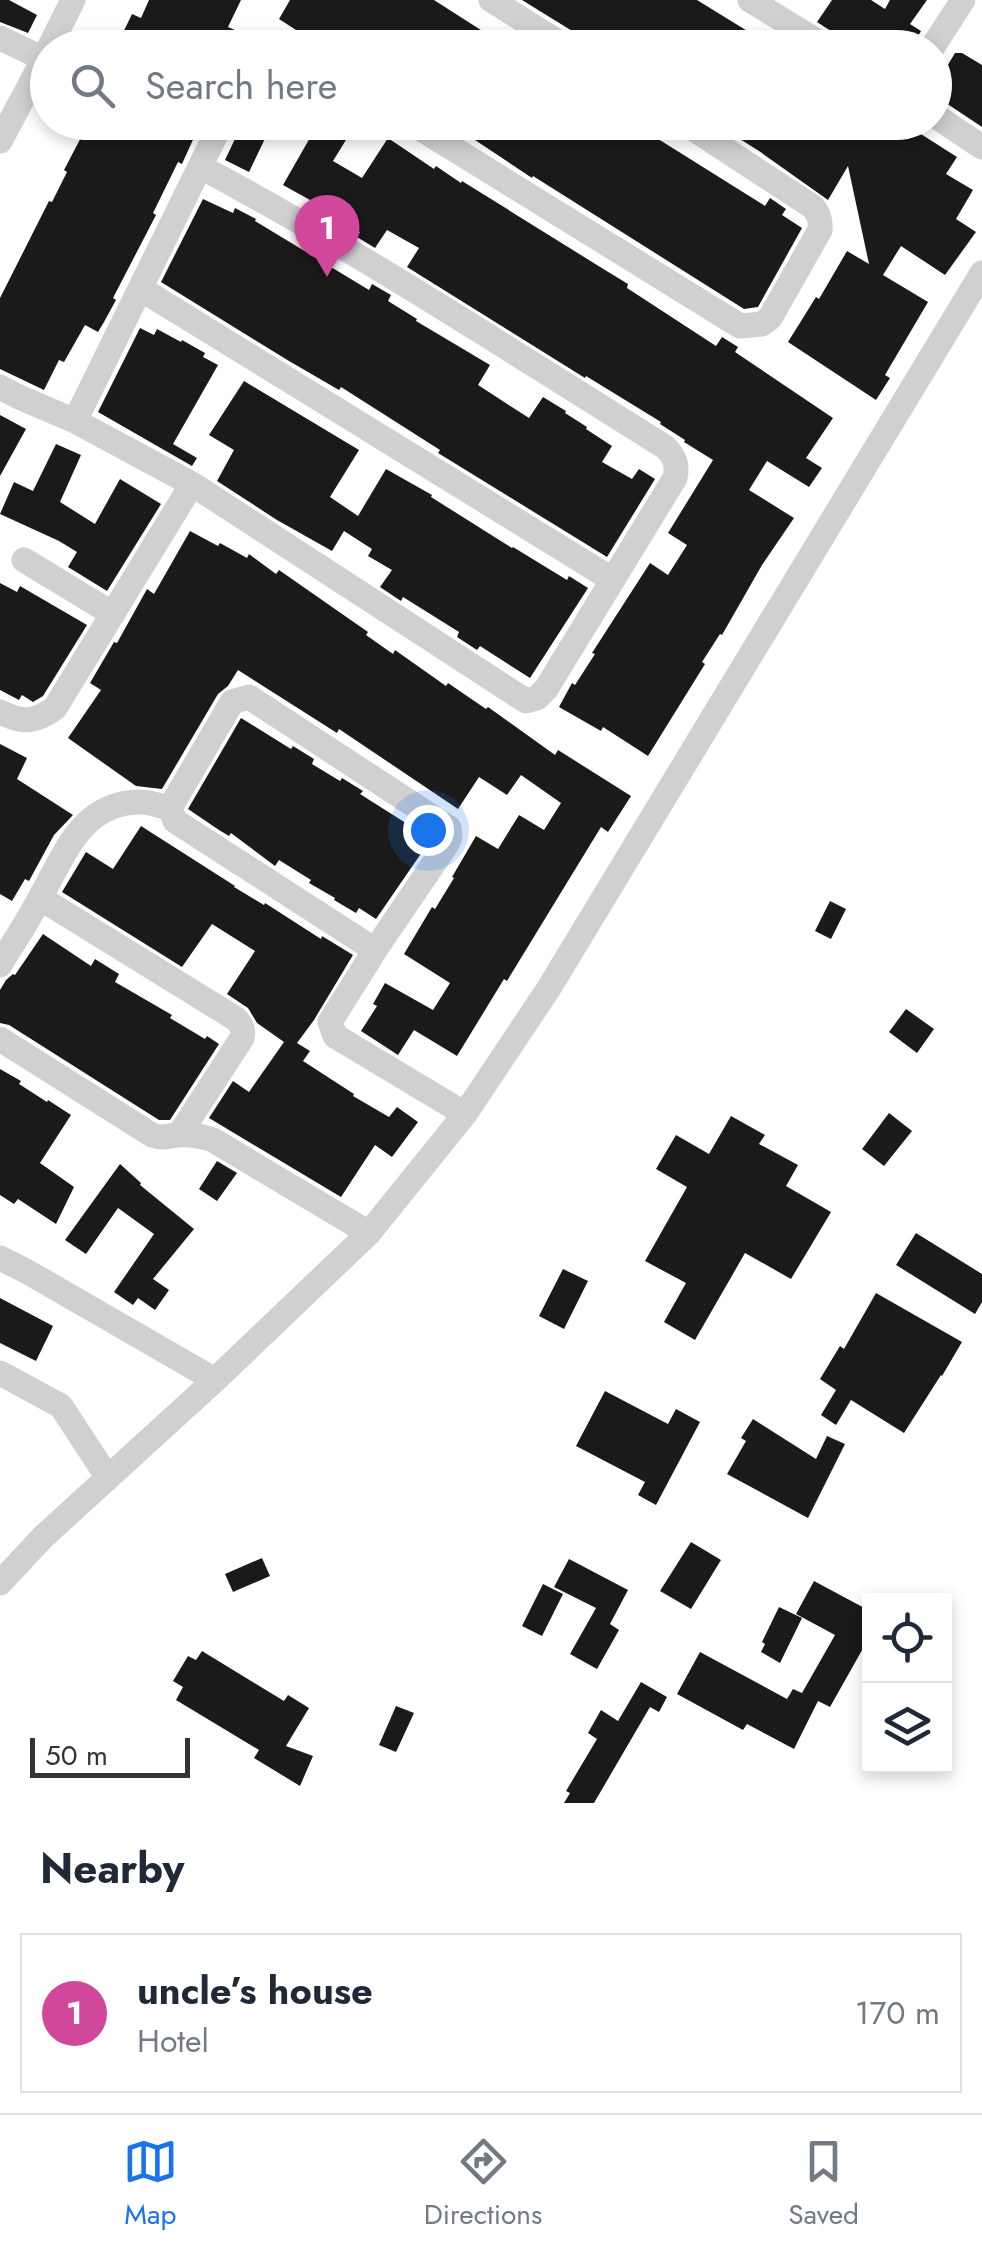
<!DOCTYPE html>
<meta charset="utf-8">
<style>
:root{--surface:#fff;--page:#f2f2f3;--text:#1f2937;--muted:#747a83;--line:#e0e1e3;--accent:#1a73e8}
body{margin:0;font-family:Jost,sans-serif;background:var(--page);color:var(--text)}
.controls{position:absolute;right:30px;bottom:30px;display:grid;overflow:hidden;border-radius:0px;box-shadow:0 5px 15px #0003}
.controls button{width:90px;height:90px;display:grid;place-items:center;padding:0;border:0;border-bottom:2px solid var(--line);background:var(--surface);color:var(--text);font:50px sans-serif}
.scale{position:absolute;left:30px;bottom:25px;width:160px;box-sizing:border-box;padding-left:10px;border:5px solid #333;border-top:0;font-size:28px;line-height:35px;white-space:nowrap;color:#333;-webkit-text-stroke:8px #fff;paint-order:stroke}
.you{position:absolute;left:428px;top:830px;width:35px;height:35px;margin:-25px;border:8px solid #fff;border-radius:50%;background:#1a73e8;box-shadow:0 0 0 15px #1a73e833}
.badge{display:grid;place-items:center;width:65px;height:65px;border-radius:50%;background:var(--accent);color:#fff;font-size:32px;font-weight:700}
.pin{position:absolute;translate:-50% -82px;filter:drop-shadow(0 2px 5px #0008)}
.pin::after{content:'';position:absolute;top:52px;width:35px;height:30px;background:inherit;clip-path:polygon(0 0,100% 0,50% 100%)}
.list{margin:0;padding:0;list-style:none}
h2{display:flex;justify-content:space-between;align-items:center;height:130px;margin:0;padding:0 40px;font-size:42px}
h2 small{font-size:32px;font-weight:400;color:var(--muted)}
.list li{display:grid;grid-template-columns:65px 1fr auto;gap:30px;align-items:center;box-sizing:border-box;height:160px;margin:0 20px 20px;padding:0 20px;border:2px solid var(--line);border-radius:0px}
.list b{display:block;font-size:38px;white-space:nowrap}
.list p{margin:0;font-size:32px;white-space:nowrap;color:var(--muted)}
.list em{font-size:32px;font-style:normal;color:var(--muted)}
.icon{flex:none;width:55px;height:55px;fill:none;stroke:currentColor;stroke-width:2;stroke-linecap:round;stroke-linejoin:round}
.map{position:relative;flex:none;width:982px;height:1803px;overflow:hidden}
.search{position:absolute;background:var(--surface);box-shadow:0 5px 15px #0003;left:30px;right:30px;top:30px;height:110px;display:flex;align-items:center;gap:25px;box-sizing:border-box;padding:0 35px;border-radius:55px;color:var(--muted);font-size:38px}
.sheet{height:310px;background:var(--surface)}
nav{display:flex;justify-content:space-around;align-items:center;box-sizing:border-box;height:140px;border-top:2px solid var(--line);background:var(--surface);font-size:28px;color:var(--muted)}
nav a{display:grid;justify-items:center;gap:5px}
nav .on{color:var(--accent)}
.map>svg:first-child{display:block}
</style>
<div class="map">
<svg width="982" height="1803" viewBox="0 0 982 1803">
<rect width="100%" height="100%" fill="#fff"/>
<!-- building -->
<path fill="#1a1a1a" d="M0,0H9L37,15L28,33L0,22Z
M149,0H241L228,27L244,34L238,48H137L120,39L132,14L141,18Z
M290,0H434L509,48H324L279,19Z
M522,0H697L775,48H691L677,39L671,48H584L582,40L577,34Z
M832,0H871L885,9L890,0H927L910,24L921,31L911,48H844L837,35L817,22Z
M955,53H962L982,65V127L943,101L934,99L948,76L943,73Z
M89,122H201L182,164L178,162L153,213L156,215L113,298L116,300L104,322L98,332L85,325L64,362L59,360L44,390L0,369V298L49,201L52,202L67,172L64,170Z
M243,122H273L249,172L225,160Z
M289,122H357L333,161L362,178L388,138L434,169L436,166L461,183L462,181L605,270L628,284L627,288L716,346L722,337L738,347L735,352L833,418L806,458L822,468L809,487L767,461L749,490L794,518L762,565L722,635L720,634L702,662L705,664L648,756L603,727L601,731L559,707L572,683L575,685L595,654L592,653L650,563L668,575L687,545L668,533L713,460L684,442L685,440L660,424L661,422L586,376L585,378L407,267L419,248L387,230L375,248L357,237L360,232L335,218L337,215L283,185L311,136Z
M448,122H631L765,206L770,198L786,209L782,215L802,228L758,307L744,309L533,176L532,178Z
M713,122H792L806,130L810,122H888L895,127L898,122H902L957,157L946,174L973,190L956,219L976,232L945,275L901,246L883,275L928,302L885,375L890,378L876,400L788,342L816,297L819,299L847,251L869,264L848,166L828,200L759,151Z
M203,199L233,213L235,208L256,219L255,221L369,290L372,284L391,295L388,301L417,319L416,321L490,365L478,385L529,418L543,397L566,411L565,413L587,427L586,429L612,446L602,462L632,479L639,469L655,479L607,557L438,453L440,450L341,387L339,390L289,361L161,282Z
M140,328L154,335L157,329L181,342L182,340L205,353L203,357L218,365L173,444L197,458L192,466L98,412Z
M244,381L359,450L330,497L358,516L386,469L432,495L431,497L512,548L513,547L567,580L569,576L588,588L530,678L480,646L477,650L457,637L459,632L403,597L401,601L380,587L392,570L368,556L372,549L344,531L332,551L277,520L217,481L234,450L209,435Z
M0,415L26,429L0,476Z
M56,444L81,455L60,502L95,524L120,479L161,504L107,591L68,567L77,552L59,541L0,514L14,482L33,491Z
M190,531L218,546L220,543L247,558L249,554L276,574L279,570L368,632L366,635L393,654L395,650L446,686L448,683L486,709L488,707L555,755L558,750L631,796L608,832L601,827L507,981L504,979L457,1056L414,1030L398,1055L361,1031L377,1006L373,1004L385,983L433,1010L450,983L404,954L432,907L435,909L454,878L452,877L476,836L498,849L519,815L544,830L561,803L521,775L507,795L479,777L458,809L339,729L337,733L238,670L228,686L218,694L162,789L136,786L68,738L101,690L90,683L114,642L117,643L147,589L154,594Z
M0,583L17,592L20,586L87,625L43,696L33,702L22,695L19,700L0,690Z
M241,718L291,749L293,746L314,759L312,764L340,781L342,778L363,791L360,794L431,839L376,919L359,908L356,913L334,900L335,898L309,883L311,880L279,860L275,866L231,833L229,836L219,830L188,809Z
M0,744L27,758L17,779L73,815L54,835L29,881L25,879L12,901L0,894Z
M141,826L235,886L234,887L264,905L265,903L321,939L322,936L353,955L314,1020L297,1043L310,1051L303,1061L354,1094L353,1096L389,1117L397,1107L418,1122L392,1157L375,1145L341,1197L209,1118L233,1081L249,1092L284,1042L257,1023L248,1008L227,994L255,951L212,924L182,967L62,892L86,852L113,869Z
M830,901L846,909L831,939L815,931Z
M43,934L91,966L95,959L119,974L115,982L172,1015L170,1018L205,1039L207,1036L219,1044L170,1120H159L9,1025L0,1023V990L6,980L13,974L15,975Z
M906,1009L934,1029L917,1053L889,1032Z
M0,1069L21,1081L19,1084L47,1102L48,1100L71,1115L40,1163L74,1187L56,1224L18,1199L14,1204L0,1195Z
M889,1113L912,1131L884,1166L862,1149Z
M731,1116L765,1135L759,1144L798,1165L786,1186L831,1212L791,1279L745,1253L695,1340L664,1322L686,1283L645,1261L687,1187L656,1169L676,1135L709,1154Z
M217,1161L237,1173L217,1201L199,1189Z
M120,1164L141,1183L140,1185L194,1229L153,1279L169,1290L155,1310L138,1298L133,1305L114,1292L154,1234L118,1208L86,1254L65,1240Z
M916,1233L982,1274V1302L975,1314L896,1265Z
M563,1269L588,1281L564,1329L539,1316Z
M876,1293L962,1342L942,1376L941,1375L904,1433L851,1400L836,1425L821,1415L836,1390L820,1379L840,1346L844,1349Z
M0,1298L53,1326L36,1361L0,1343Z
M605,1391L668,1424L676,1409L700,1422L656,1505L638,1495L645,1482L576,1446Z
M753,1419L816,1459L827,1436L845,1444L808,1518L727,1474L746,1441L741,1438Z
M691,1542L721,1560L691,1609L660,1591Z
M262,1558L270,1576L233,1592L225,1574Z
M569,1559L628,1590L610,1624L619,1630L597,1669L570,1654L596,1608L554,1587Z
M814,1581L870,1611V1636L830,1707L818,1701L794,1749L747,1724L743,1730L677,1694L700,1652L787,1699L793,1689L802,1693L835,1635L796,1614Z
M543,1584L563,1594L542,1636L522,1626Z
M779,1607L802,1618L780,1663L761,1652L765,1644L762,1642Z
M202,1651L284,1701L288,1695L309,1708L286,1746L313,1756L300,1786L254,1758L259,1750L176,1700L183,1687L173,1681L188,1656L196,1660Z
M641,1682L667,1697L659,1712L650,1707L594,1803H564L570,1793L566,1791L597,1739L588,1733L601,1710L618,1721Z
M396,1706L414,1713L396,1752L379,1745Z"/>
<g fill="none" stroke-linecap="round" stroke-linejoin="round">
<!-- minor -->
<path stroke="#d0d0d0" stroke-width="25" d="M491,0L568,48
M750,0L828,48
M0,38L44,59
M49,48L73,0
M932,48L963,0
M934,115L982,147
M410,122L740,326L762,324L770,318L820,230C821,220 819,214 813,207L683,122
M0,141L48,51
M141,289L613,580
M0,387L19,397L75,421L192,484L526,701L537,698L546,689L675,478C678,464 675,457 665,447C511,351 360,252 201,167
M75,421L222,122
M24,560L113,614
M0,712C23,723 34,723 55,708L192,484
M40,898L236,1019C242,1025 244,1030 242,1038L179,1135
M375,950L175,821L170,808L232,702L249,697L449,828L450,836L447,844L375,950L330,1022L335,1036L465,1114
M0,965C13,943 28,921 40,898C64,856 81,802 140,802C150,802 160,806 170,808
M0,1039L152,1135C163,1139 167,1136 178,1135C189,1134 202,1136 213,1140L369,1233
M0,1258L26,1271L215,1380
M0,1373L61,1406L108,1478
M0,1583L43,1537L215,1380L369,1233L465,1114L549,988L982,273"/>
</g>
</svg>
<div class="controls">
<button><svg class="icon" aria-label="locate" viewBox="0 0 24 24"><circle cx="12" cy="12" r="6"/><path d="M12 2v4M12 18v4M2 12h4M18 12h4"/></svg></button>
<button><svg class="icon" aria-label="layers" viewBox="0 0 24 24"><path d="M12 4l9 5-9 5-9-5zM3 14l9 5 9-5"/></svg></button>
</div>
<div class="scale">50 m</div>
<div class="you"></div>
<div class="pin badge" style="left:327px;top:277px;background:#d1479c">1</div>
<div class="search"><svg class="icon" aria-label="search" viewBox="0 0 24 24"><circle cx="10" cy="10" r="6"/><path d="M15 15l6 6"/></svg>Search here</div>
</div>
<section class="sheet">
<h2>Nearby<small></small></h2>
<ul class="list">
<li><span class="badge" style="background:#d1479c">1</span><div><b>uncle’s house</b><p>Hotel</p></div><em>170 m</em></li>
</ul>
</section>
<nav>
<a class="on"><svg class="icon" aria-label="map" viewBox="0 0 24 24"><path d="M3 6l6-2 6 2 6-2v14l-6 2-6-2-6 2zM9 4v14M15 6v14"/></svg>Map</a>
<a><svg class="icon" aria-label="directions" viewBox="0 0 24 24"><path d="M12 3l9 9-9 9-9-9zM9 14v-3h6M13 9l2 2-2 2"/></svg>Directions</a>
<a><svg class="icon" aria-label="saved" viewBox="0 0 24 24"><path d="M7 4h10v16l-5-4-5 4z"/></svg>Saved</a>
</nav>
